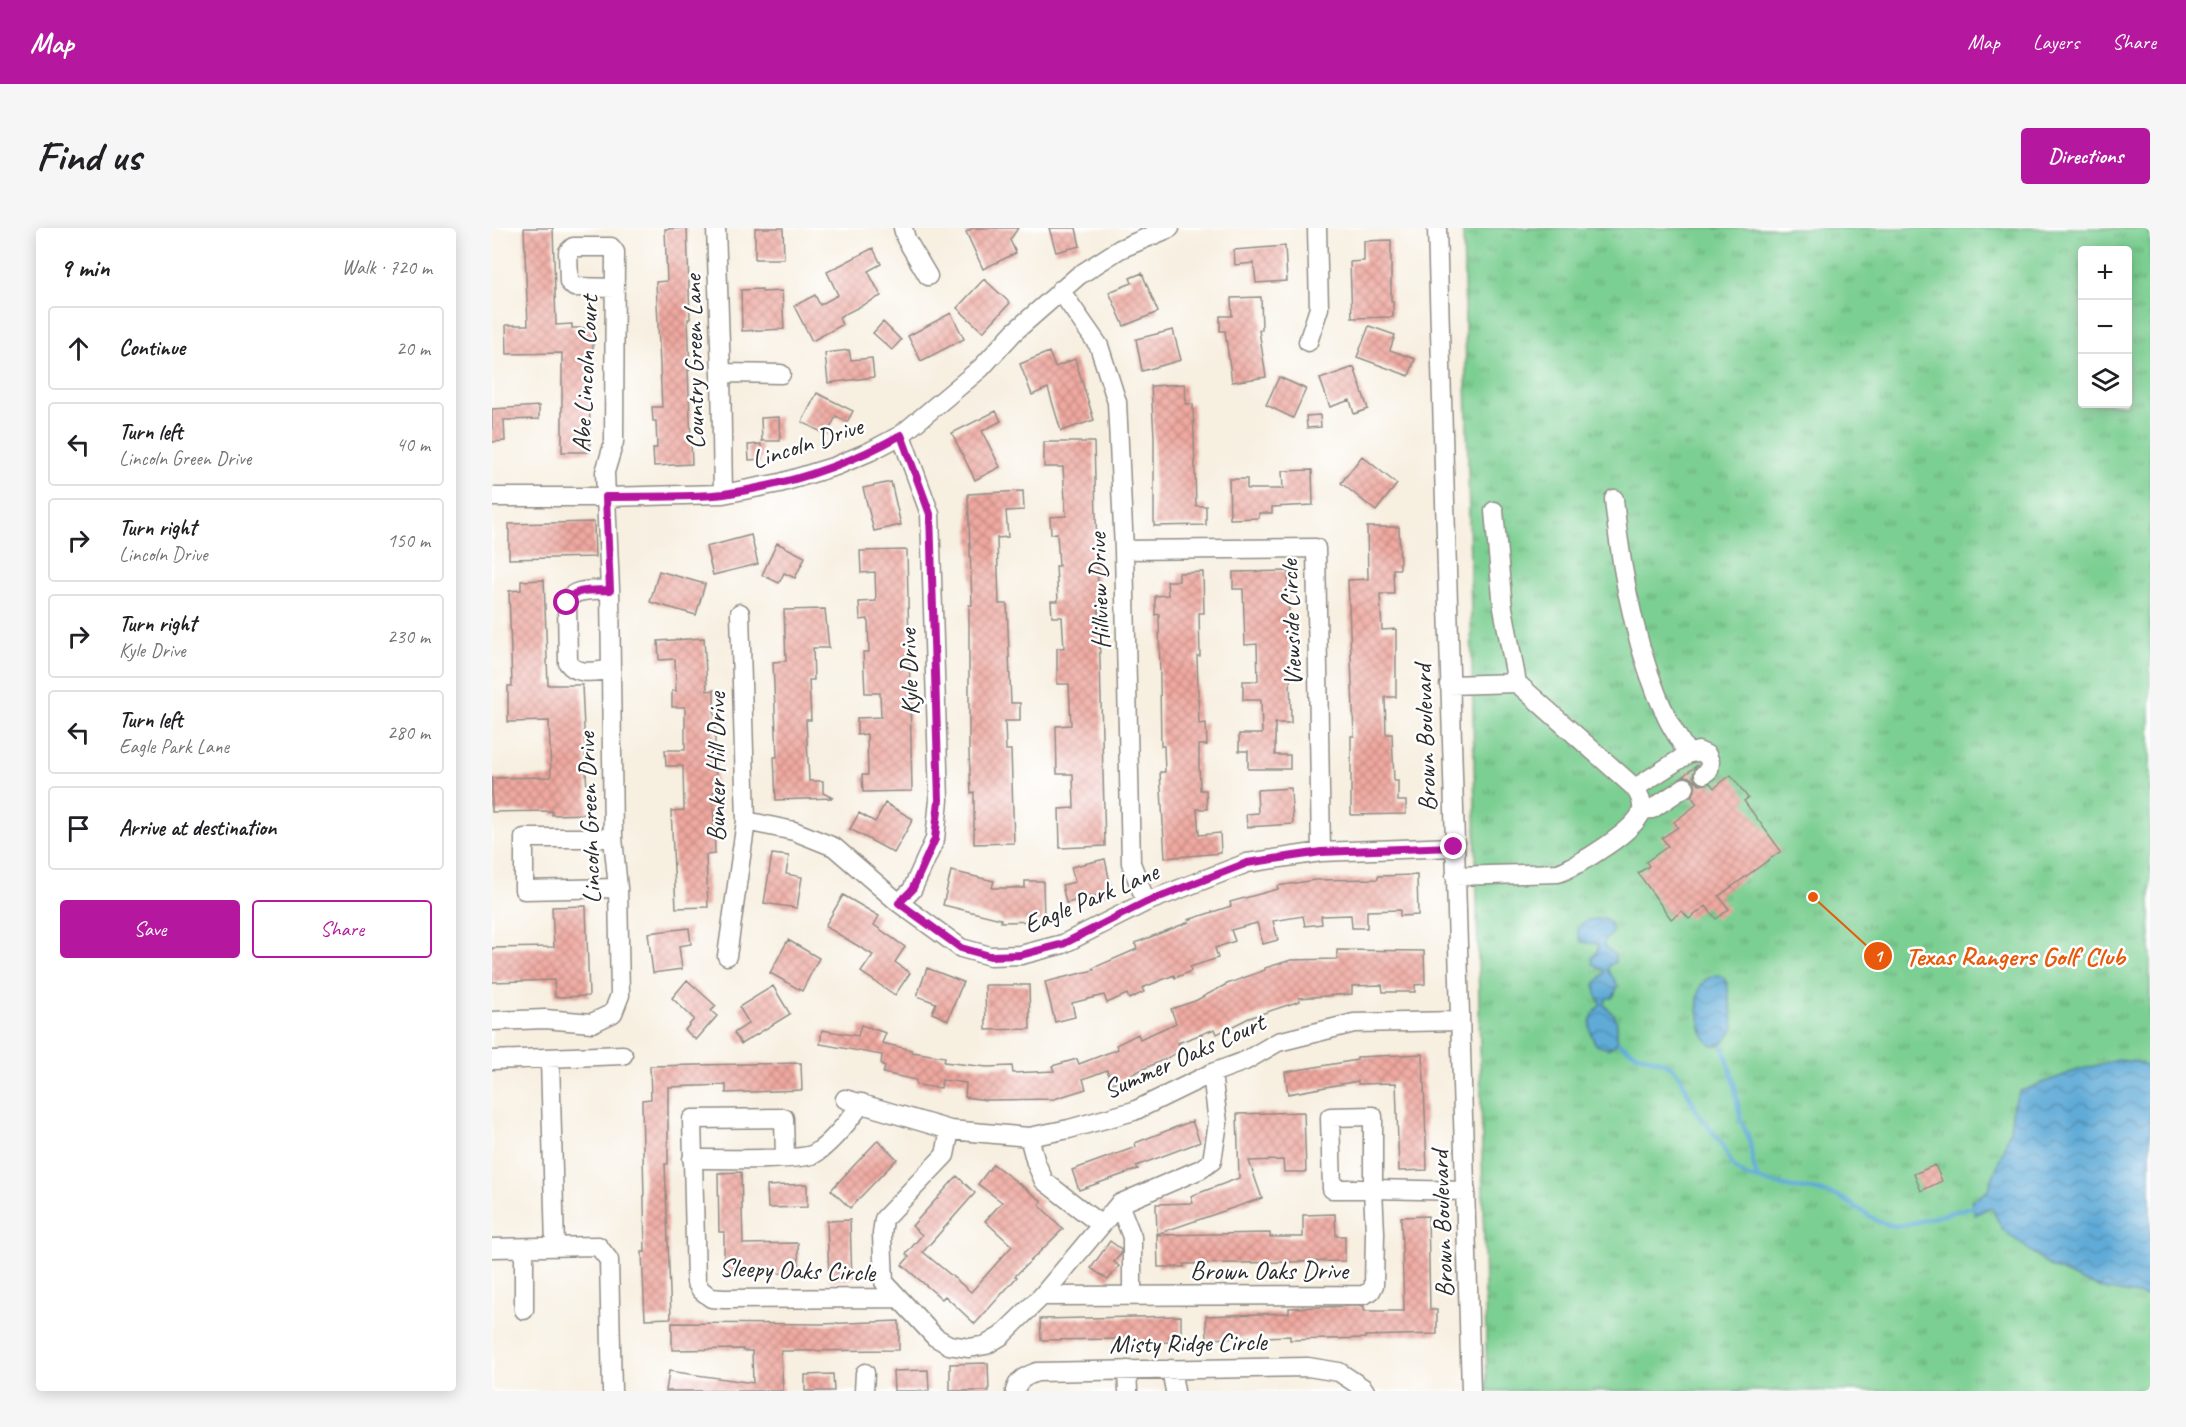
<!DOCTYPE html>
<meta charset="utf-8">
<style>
:root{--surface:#fff;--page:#f6f6f6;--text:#202124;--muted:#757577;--line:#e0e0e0;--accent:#b5179e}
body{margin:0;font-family:Caveat,sans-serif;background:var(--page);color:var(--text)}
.controls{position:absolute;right:18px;top:18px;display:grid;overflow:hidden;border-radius:6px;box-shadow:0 3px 15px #0003}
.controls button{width:54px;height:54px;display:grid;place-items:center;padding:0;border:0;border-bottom:2px solid var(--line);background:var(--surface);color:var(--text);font:30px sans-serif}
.stop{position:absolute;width:18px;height:18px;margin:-14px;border:4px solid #b5179e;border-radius:50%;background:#fff}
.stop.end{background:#b5179e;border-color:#fff;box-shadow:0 2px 6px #0008}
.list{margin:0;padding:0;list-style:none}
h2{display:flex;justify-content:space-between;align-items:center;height:78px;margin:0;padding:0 24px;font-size:26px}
h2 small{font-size:20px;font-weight:400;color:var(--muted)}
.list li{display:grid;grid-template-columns:39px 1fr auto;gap:18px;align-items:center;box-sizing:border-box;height:84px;margin:0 12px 12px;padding:0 12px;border:2px solid var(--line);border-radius:6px}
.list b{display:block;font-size:22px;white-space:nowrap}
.list p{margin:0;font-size:20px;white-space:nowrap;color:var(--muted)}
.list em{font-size:20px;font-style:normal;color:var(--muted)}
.actions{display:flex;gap:12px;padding:18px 24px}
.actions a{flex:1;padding:14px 0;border:2px solid var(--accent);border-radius:6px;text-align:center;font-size:21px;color:var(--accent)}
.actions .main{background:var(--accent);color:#fff}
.icon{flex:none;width:33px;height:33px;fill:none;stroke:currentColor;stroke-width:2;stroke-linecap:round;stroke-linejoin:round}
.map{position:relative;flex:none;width:1658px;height:1163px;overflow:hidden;border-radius:6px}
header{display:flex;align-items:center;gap:36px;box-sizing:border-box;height:84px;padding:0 30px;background:var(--accent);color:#fff}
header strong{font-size:28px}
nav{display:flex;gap:33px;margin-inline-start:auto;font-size:21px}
.intro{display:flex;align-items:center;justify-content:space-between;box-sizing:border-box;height:144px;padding:0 36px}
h1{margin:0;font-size:42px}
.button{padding:15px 27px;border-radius:6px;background:var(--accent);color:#fff;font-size:21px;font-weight:700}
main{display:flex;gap:36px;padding:0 36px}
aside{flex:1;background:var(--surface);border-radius:6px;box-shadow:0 3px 15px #0003}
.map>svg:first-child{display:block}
</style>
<header>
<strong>Map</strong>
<nav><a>Map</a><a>Layers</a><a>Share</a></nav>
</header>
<div class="intro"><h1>Find us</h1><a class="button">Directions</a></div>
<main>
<aside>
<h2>9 min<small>Walk · 720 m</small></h2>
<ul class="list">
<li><svg class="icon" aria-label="ahead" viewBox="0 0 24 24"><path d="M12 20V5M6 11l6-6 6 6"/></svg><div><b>Continue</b></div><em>20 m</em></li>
<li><svg class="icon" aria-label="left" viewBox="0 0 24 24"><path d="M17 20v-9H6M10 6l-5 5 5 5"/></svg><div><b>Turn left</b><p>Lincoln Green Drive</p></div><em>40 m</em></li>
<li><svg class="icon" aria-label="right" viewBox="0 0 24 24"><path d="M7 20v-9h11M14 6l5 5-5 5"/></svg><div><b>Turn right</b><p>Lincoln Drive</p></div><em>150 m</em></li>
<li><svg class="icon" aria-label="right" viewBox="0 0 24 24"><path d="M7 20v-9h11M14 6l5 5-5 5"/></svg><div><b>Turn right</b><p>Kyle Drive</p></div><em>230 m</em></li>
<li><svg class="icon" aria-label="left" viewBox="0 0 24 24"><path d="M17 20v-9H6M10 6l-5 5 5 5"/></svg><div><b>Turn left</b><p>Eagle Park Lane</p></div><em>280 m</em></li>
<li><svg class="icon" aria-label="arrive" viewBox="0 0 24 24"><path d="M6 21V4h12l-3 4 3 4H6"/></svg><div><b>Arrive at destination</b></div></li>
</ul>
<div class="actions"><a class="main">Save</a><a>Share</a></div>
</aside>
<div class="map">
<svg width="1658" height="1163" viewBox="0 0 1658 1163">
<defs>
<pattern id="grass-tufts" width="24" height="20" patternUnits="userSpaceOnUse" patternTransform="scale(1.5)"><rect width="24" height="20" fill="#7ccf92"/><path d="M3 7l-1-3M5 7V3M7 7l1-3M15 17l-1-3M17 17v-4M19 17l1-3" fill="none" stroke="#66a877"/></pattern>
<pattern id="water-waves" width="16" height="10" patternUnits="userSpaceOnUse" patternTransform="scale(1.5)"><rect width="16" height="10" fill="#5faad7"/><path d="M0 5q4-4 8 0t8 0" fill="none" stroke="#4f8baf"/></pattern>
<pattern id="building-cross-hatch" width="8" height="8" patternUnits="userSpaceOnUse" patternTransform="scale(1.5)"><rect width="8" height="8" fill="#f0a9a0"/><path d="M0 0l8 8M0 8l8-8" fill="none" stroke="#c38a83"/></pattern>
</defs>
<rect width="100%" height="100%" fill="#fff"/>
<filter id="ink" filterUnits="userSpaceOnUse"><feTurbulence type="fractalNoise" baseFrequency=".0167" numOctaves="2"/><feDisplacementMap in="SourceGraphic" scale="12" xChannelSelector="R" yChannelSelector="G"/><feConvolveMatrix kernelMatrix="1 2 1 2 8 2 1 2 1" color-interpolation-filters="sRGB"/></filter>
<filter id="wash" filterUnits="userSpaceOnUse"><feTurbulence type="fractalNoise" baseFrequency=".008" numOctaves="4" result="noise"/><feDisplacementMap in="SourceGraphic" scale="24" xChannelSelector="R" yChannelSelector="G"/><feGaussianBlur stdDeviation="1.35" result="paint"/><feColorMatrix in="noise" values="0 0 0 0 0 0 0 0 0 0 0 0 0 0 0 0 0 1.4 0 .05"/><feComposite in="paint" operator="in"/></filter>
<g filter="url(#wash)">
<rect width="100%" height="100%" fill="#f7efe0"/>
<!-- grass -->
<path fill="url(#grass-tufts)" stroke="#547d5e" stroke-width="1.5" fill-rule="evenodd" d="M971,0H1658V1163H995ZM1590,22H1636V176H1590Z"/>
<!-- water -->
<path fill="url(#water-waves)" stroke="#456a81" stroke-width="1.5" d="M1113,690L1120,698V705L1112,714V718C1117,725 1125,723 1123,734L1117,737L1116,743C1123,753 1130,756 1120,770H1115L1112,777L1123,788L1125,796V809L1126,811L1124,816L1116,821L1104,817C1094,800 1096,790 1109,776L1104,766L1103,756L1113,744L1101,736L1100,730L1106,722V716L1089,714L1085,702C1091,691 1101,691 1113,690Z
M1227,747L1231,749L1235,755L1242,800C1238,809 1230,817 1221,818C1207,810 1203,775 1208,760C1211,751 1218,748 1227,747Z
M1626,832L1645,834L1658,840V1069L1615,1062L1590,1053L1559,1039L1510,1001L1499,979L1483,987L1479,972L1487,969L1496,962L1509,928L1518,902L1521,877L1528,863L1586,842Z"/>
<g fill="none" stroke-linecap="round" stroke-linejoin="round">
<!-- stream -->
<path stroke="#5faad7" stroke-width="4.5" d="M1127,815L1145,826L1174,835L1182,841L1189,850L1205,884L1230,916L1240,937L1252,948L1300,960L1318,961L1346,968L1387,994L1404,998L1418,996L1486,977
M1231,818L1241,850L1249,893L1257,910L1262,940L1266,951"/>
</g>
<g id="blocks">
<!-- building -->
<path fill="url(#building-cross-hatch)" d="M32,0H61L64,97L80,96V100H101V125H97L98,224H70V125L15,126L14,97H36Z
M195,0L198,91H196L198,142H196L200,236L162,238L161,220H165L164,193H161L160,179H170L164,54L175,53L173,1Z
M263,0H291L292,31H263Z
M481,0H526L518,12L524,25L491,41L474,4Z
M557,0H584L588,18L564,24Z
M899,12V73H901V89L860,90L858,34L872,33V13Z
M793,18L795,53L764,55L762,35L743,37L742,22Z
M381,20L389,36L376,43L389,68L347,89L350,97L320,113L302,78L323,67L328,77L346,67L335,44Z
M650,45L666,84L632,98L617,64L640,55L638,50Z
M492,51L518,75L491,104L465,80Z
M270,61V64L290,63L292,101L250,103L249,62Z
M769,69L770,102H767L774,149L740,154L733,103H728V88H740L739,70Z
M459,85L472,111L429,133L416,108Z
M391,94L409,112L400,122L381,105Z
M877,98L903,107L898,122L923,131L917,148L865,129Z
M681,102L689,132L650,143L644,111Z
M357,122L359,132L380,130L382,149L336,155L333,125Z
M557,124L563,139L583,131L602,192L569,203L556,160L540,167L528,136Z
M862,139L876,181L862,186L858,172L838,179L828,151Z
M787,149L814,161L801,190L774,177Z
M693,156L694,176H701L704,278H714V297L662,298V208L659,158Z
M325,165L361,183L355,194L344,188L335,207L310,194Z
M47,178V191L12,192L13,213L0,214V181Z
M504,183L509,193L490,203L508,239L483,252L460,205Z
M828,187L829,199L815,200L814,188Z
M287,189L288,213H270L269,190Z
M552,214H602L613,618L568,620L567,581L582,580L581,546H565L564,498L579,497L577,456H565V420H572L570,389H560L559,373H566L564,338H567L565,305L559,306L558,289L574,288L571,239H552Z
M269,216L270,231L257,232L256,217Z
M870,228L905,256L884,283L849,255Z
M820,242L821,277L780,279V285H767V290L738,291L737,251H755V261H791L790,243Z
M399,254L409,297L382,303L371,260Z
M531,263L532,282L514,283L516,309L505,310L507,376H515L519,475H528V493H513L514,522H519L522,615L482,616V564L479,565L477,524V377H480L476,266Z
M102,294L103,329L17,331V296Z
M875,299H907L908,341H901L902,366H888L890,402L904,401V469H893L894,506H900L902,553H906V573H914V586L859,587V508H862L856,352L876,351Z
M259,307L266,336L221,347L214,319Z
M285,315L313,329L303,350L292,345L287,355L270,347Z
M415,322L420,563L371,564L370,547H376L375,506L365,507V490L389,489L388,465H373L371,424H377L376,391L368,392L367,374L384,373L383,344L369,345L368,323Z
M167,343L213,356L204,387L158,374Z
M796,343L799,495H783V527H798V541H756V523H747V506H770L769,472H751V453H766L765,416L753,417L751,361H741V344Z
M711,344L712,385H707L708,428H705L707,496L714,495L715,517H707V538L708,562H714L715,581H705L707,607L728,605L729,625L673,630L668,544H673L672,518H669L667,386L663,387V368L676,367L675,353H687V345Z
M52,352L56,457H90L96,586L60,587V583L0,584V550L59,549L57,493L16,494V458H20L17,363L29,362V353Z
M333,381L337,420H321L322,452H317L319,492H314L317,553H331V565L341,570L284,572L282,529H285L281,434L294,433L292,382Z
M212,410L215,463L222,462L224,564H221L223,626L214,627L216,679L184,680L179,583L192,582L191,538H174L173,522H193V479H180V463H184L183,431L167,432L166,413Z
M1204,538L1201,548L1208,557L1218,555L1222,560L1239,547L1256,570L1252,573L1289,623L1227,668L1237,681L1224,691L1214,678L1197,691L1190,683L1179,691L1146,645L1157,638L1154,634L1176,618L1170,610L1186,599L1182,594L1205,576L1199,568L1203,563V553L1197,549L1191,548Z
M799,560L801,596L755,599L754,586L766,585L765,562Z
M393,575L421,591L402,625L358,601L367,585L383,594Z
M280,626L297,628L294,646L310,649L305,680L272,675Z
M613,631L620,664L574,675L570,657L583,654L579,639Z
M459,643L502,653L500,660H533V653H551L552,693L509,694V691L451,677Z
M925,647L926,687L908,688V682L875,683V700H860L859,687L829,688L830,696L813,698L811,688L781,693L786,712L771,716L765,695L739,702L743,713L723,720L726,730L698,739L699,743L683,750L682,747L650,760L652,764L637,771L635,766L615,775L612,767L580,775L583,789L563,794L553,754L602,742L601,740L645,721L643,715L697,694L696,692L739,678L738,674L786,661L785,658L823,652L886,651V648Z
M351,667L387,688L382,697L413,719L403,734L418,745L403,767L369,744L381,727L333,698Z
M94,678L97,768L63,769L62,752L0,754V720L62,719L60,679Z
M197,700L199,716L187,718L190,741L161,745L156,705Z
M296,712L327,730L310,763L278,745Z
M845,722L932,723L933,756L923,757V764H891L890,757L860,758V766L807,770L808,773L757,790L725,806L723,801L686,815L690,823L630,851L620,855L615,842L591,851L594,861L562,871L495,872L473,869L474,855L450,852L449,860L424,857V852L391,845L393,839L389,837L390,827L328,816L330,802L366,808L369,797L394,805L390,815L420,822V824L453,829L452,834L495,839L520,838L521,845L562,843L560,838L585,831L587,836L626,821L624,817L646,806L648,811L684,795L679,781L703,773L735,756L773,742V740L799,732L845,731Z
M435,740L471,754L456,792L440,785L444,775L425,768Z
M195,752L224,778L219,783L225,788L204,812L193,802L202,791L180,770Z
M493,757H537L538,801L494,802Z
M281,758L298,786L249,816L242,805L257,795L247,779Z
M931,826L935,942L907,943L904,855L866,856V853L796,866L793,844L865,832V829Z
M309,835L310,862L234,865V857L176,859V936H173L179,1090L153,1091L150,1024H153L150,872L159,871L158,838Z
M812,884L814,944H792L791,932L757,933L770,970L665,1006L664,976L701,975L699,968L747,950L745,886Z
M700,893L708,914L644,938L646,941L587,962L580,942L644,919L643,915Z
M386,912L405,931L358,980L339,962Z
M501,936L550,973L547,977L571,1001L523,1048L525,1049L483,1096L453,1068L450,1071L410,1037L417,1029L414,1026L430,1007L420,998L465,948L483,965L431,1024L479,1064L520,1018L493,993L510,974L486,956Z
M1443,937L1450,953L1429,963L1422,946Z
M249,944L251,1016L306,1015L307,1045L232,1046V1004H227L226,945Z
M315,956V979L276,980L275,958Z
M843,986L844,1008H853V1033L692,1036V1039H666L665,1007L778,1005V1009H811V987Z
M936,988L938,1082H945V1106L873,1108V1110L798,1112V1108L715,1111L714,1088L797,1085V1080L863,1078H872V1083H912L909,989Z
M358,992L360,1051L337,1052L335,993Z
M618,1013L629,1021V1026L622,1034L627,1038L616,1052L599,1040Z
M689,1088V1114L629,1115V1111L549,1112L548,1091Z
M407,1093V1122L289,1123L291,1163H174L177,1143L261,1155L260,1123H251V1121L180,1122V1095L330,1096Z
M496,1135L497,1163H458V1136Z
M436,1142L437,1163H402L401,1143Z
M341,1146L342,1163H313V1147Z"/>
</g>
</g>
<g filter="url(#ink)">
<use href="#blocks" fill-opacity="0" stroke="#918d86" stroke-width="1.5"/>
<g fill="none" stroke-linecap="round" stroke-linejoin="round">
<defs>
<path id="minor" d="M224,0L229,145L231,266
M411,0L414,11L436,48
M945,0L979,1163
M568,62L607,118L625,174L632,322L639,635L654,674
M816,114L827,80L825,0
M229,145L289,146
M0,269H114L231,266L288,255L344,238L379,223L409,207L489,140L522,104L586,48L628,21L678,0
M1122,271C1129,345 1143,422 1175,490C1181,502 1189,514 1196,526L1143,560
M1002,283L1011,380L1025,455
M632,322L824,320L829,624
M118,361C104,363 79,359 75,375L76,435C85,448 104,443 118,442
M957,457L1025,455L1143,560C1147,566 1151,574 1150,582C1147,601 1084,639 1066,645L963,648
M1196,526L1206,523L1215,527L1218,534L1217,542L1212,546
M1150,582L1160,581L1193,559
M254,593L302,603L342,619L407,675L469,720L498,728L529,727L571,716L654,674L755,635L829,624L962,619
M121,610H32V662L126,660
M407,675L420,662L443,611L447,572L438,286L409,207
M235,728L254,593L248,385
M0,793L53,791L100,795L121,785L128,767L126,660L121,610L118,361L114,269L113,244L122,214L123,24L119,19H81L76,24L77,54L82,59L123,60
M58,830L63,1019
M0,832L131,827
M353,871L458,902L537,909L577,901L642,883L720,845L753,833L786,814L862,795L968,793
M881,888V961H840L838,889Z
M458,902L453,927L392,991L390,1006L392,1054L443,1109L457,1117L477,1120L494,1117L509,1108L550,1068L627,976L709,941L720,933L726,895L720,845
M537,909L544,935L552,953L609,997
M293,930L292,890L200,891L204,1054L209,1062L219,1070L232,1071L406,1070
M200,931C221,931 309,933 322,926C338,917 359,890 370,875
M627,976L640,1009V1067
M0,1020L106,1018L117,1032L120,1163
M32,1021V1082
M550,1068L871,1067L879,1063L882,1057L883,1005L881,961L974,963
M679,1141L683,1163
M635,1142L636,1163
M372,1163L373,1145
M523,1163C526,1151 534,1148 545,1144L816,1139L847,1144L871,1160L873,1163"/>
</defs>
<!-- minor casing -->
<use href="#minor" stroke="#918d86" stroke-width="21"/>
<!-- minor -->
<use href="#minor" stroke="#fff" stroke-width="18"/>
</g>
</g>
<g fill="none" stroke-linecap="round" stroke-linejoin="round" filter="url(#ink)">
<!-- route -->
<path stroke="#b5179e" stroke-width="8" d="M75,375C79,359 104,363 118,362L114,269C151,268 196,270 232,266C295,257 354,238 409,207L438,286L447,572L443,611L420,662L407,675L469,720L498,728L529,727L571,716L654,674L755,635L829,624L962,619"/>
</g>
<g text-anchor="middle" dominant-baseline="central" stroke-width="5" stroke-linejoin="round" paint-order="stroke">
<!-- street labels -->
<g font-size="26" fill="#2b2b2b" stroke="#fff">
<text transform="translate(202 134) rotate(-91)">Country Green Lane</text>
<text transform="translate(93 146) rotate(-87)">Abe Lincoln Court</text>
<text transform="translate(315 215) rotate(-18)">Lincoln Drive</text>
<text transform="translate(607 363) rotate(-92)">Hillview Drive</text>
<text transform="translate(799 395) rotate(-92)">Viewside Circle</text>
<text transform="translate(417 444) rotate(-92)">Kyle Drive</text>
<text transform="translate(933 510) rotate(-92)">Brown Boulevard</text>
<text transform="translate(224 539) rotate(-90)">Bunker Hill Drive</text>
<text transform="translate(97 590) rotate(-92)">Lincoln Green Drive</text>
<text transform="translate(599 670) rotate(-23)">Eagle Park Lane</text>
<text transform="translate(692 828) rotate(-24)">Summer Oaks Court</text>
<text transform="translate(950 996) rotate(-92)">Brown Boulevard</text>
<text transform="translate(305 1042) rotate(2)">Sleepy Oaks Circle</text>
<text x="777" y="1042">Brown Oaks Drive</text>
<text transform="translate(696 1115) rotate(-1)">Misty Ridge Circle</text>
</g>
</g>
<!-- callouts -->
<path fill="none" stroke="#e8590c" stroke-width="2" d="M1321 669L1386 728"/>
<g fill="#e8590c" stroke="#fff" stroke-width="2">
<circle cx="1321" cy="669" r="6"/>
<circle cx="1386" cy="728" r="15"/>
</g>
<g font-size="18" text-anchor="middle" font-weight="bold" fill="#fff">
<text x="1386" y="734">1</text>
</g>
<g font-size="27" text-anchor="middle" font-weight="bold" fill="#e8590c" stroke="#fff" stroke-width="5" stroke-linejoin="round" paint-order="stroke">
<text x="1523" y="737">Texas Rangers Golf Club</text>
</g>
</svg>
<div class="controls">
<button>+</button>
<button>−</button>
<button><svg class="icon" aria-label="layers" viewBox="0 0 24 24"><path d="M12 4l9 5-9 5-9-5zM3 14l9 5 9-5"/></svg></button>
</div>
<div class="stop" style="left:75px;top:375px"></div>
<div class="stop end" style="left:962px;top:619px"></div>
</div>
</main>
